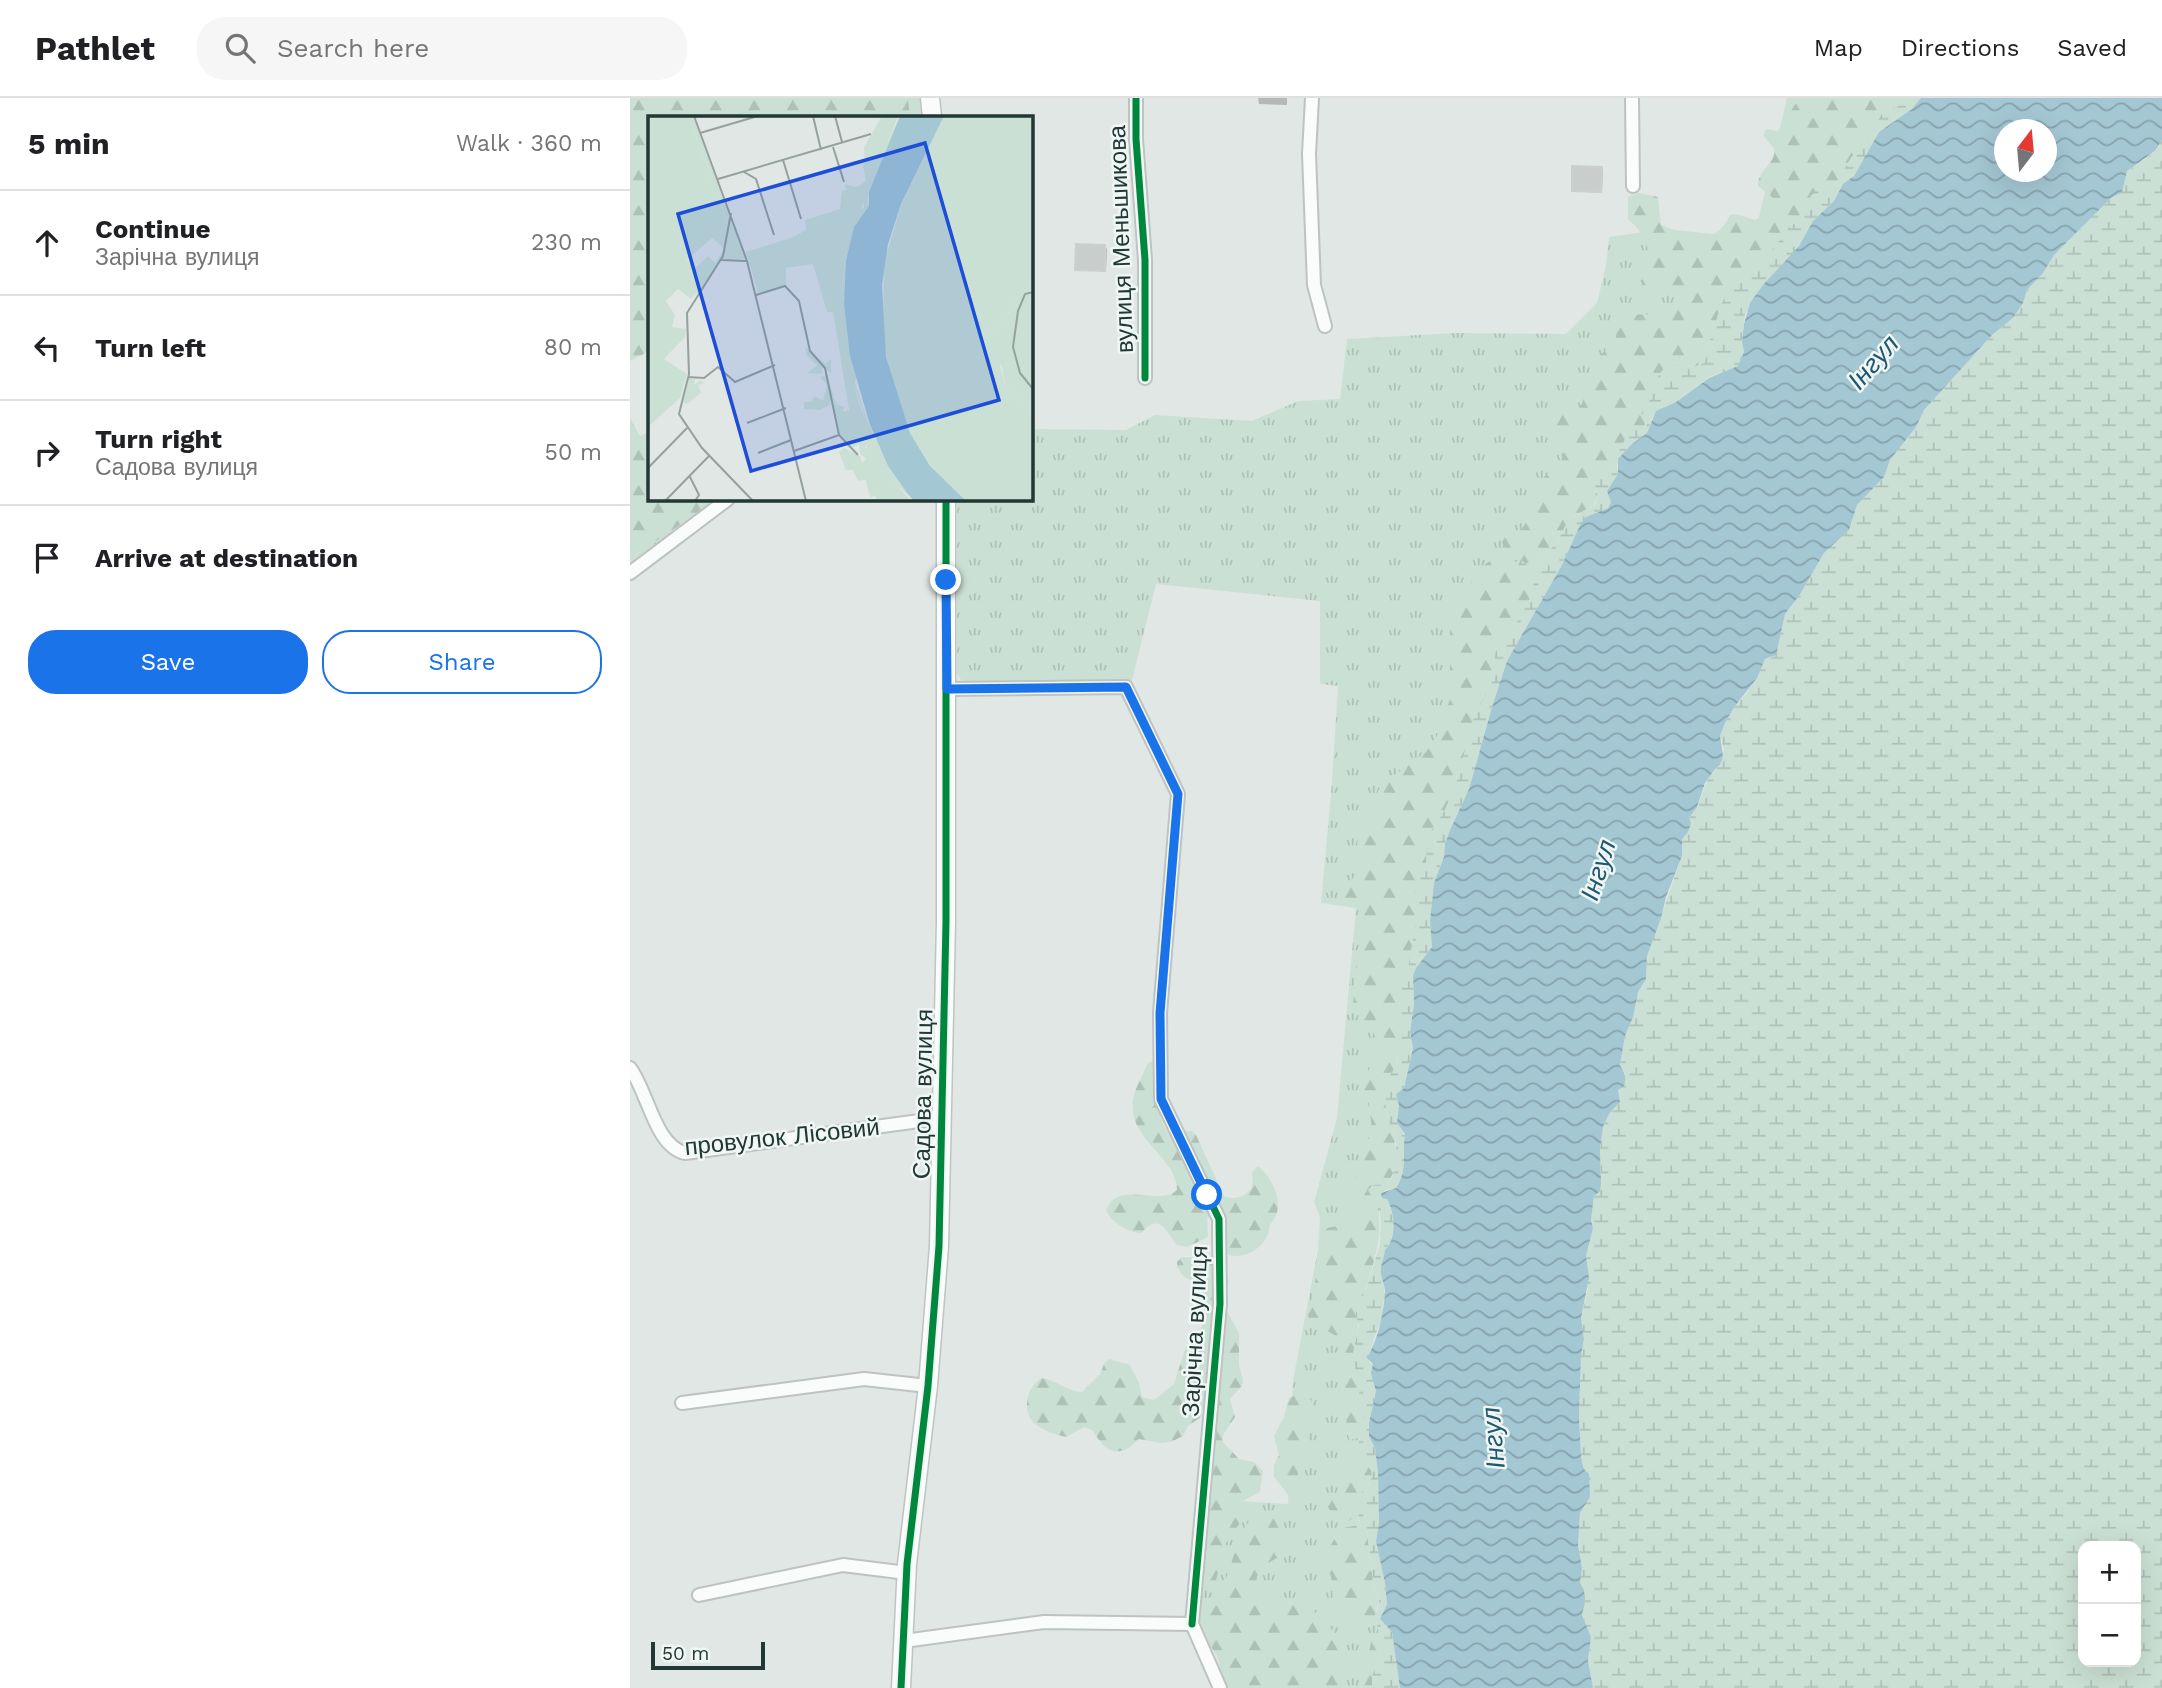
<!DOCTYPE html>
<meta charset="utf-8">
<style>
:root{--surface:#fff;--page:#f6f6f6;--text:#202124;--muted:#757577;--line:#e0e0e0;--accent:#1a73e8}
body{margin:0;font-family:"Work Sans",sans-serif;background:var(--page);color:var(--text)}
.controls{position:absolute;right:21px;bottom:21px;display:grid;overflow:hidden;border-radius:14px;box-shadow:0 7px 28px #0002}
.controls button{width:63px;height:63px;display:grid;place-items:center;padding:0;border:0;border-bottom:2px solid var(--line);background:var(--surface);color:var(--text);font:35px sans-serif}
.compass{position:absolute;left:1364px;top:21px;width:63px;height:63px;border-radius:50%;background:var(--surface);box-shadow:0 7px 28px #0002;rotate:16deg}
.scale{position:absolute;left:21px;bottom:18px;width:114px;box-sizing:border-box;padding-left:7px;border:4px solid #213835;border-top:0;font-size:19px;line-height:24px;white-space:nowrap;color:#213835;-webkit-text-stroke:5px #eff6f4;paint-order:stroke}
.stop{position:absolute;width:21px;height:21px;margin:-16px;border:5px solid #1a73e8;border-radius:50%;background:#fff}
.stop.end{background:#1a73e8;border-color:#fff;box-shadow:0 2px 7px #0008}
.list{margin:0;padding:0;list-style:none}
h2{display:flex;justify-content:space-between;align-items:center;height:91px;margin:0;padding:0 28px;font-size:30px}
h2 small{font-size:23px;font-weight:400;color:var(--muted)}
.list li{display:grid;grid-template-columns:46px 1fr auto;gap:21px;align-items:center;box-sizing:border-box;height:105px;padding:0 28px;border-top:2px solid var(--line)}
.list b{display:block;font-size:26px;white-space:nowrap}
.list p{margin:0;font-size:23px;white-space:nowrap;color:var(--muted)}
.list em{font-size:23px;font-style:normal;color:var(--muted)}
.actions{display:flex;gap:14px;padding:21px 28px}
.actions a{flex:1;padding:16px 0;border:2px solid var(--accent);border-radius:28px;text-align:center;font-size:24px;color:var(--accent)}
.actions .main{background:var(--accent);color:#fff}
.icon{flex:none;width:38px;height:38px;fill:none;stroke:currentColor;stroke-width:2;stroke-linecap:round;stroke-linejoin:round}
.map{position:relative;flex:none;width:1532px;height:1590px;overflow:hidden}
header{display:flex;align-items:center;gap:42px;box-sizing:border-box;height:98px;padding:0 35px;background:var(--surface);border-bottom:2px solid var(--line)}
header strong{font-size:33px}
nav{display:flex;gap:38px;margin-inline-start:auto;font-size:24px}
.search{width:490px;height:63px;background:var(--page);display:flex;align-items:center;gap:18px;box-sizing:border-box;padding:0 24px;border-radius:28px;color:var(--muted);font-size:26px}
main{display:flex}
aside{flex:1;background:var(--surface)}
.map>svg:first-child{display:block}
</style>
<header>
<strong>Pathlet</strong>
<div class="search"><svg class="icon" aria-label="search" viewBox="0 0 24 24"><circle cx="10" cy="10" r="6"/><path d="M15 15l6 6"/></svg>Search here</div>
<nav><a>Map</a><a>Directions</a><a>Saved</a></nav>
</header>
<main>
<aside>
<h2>5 min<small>Walk · 360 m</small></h2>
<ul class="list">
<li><svg class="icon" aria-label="ahead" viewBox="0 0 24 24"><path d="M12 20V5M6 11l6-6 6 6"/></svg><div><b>Continue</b><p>Зарічна вулиця</p></div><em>230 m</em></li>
<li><svg class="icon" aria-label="left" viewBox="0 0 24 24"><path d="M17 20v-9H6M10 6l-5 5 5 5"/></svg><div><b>Turn left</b></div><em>80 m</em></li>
<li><svg class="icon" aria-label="right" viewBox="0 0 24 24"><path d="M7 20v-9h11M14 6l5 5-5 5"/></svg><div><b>Turn right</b><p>Садова вулиця</p></div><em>50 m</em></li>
<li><svg class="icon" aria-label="arrive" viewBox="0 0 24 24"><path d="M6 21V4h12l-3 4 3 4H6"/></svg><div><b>Arrive at destination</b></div></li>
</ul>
<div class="actions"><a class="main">Save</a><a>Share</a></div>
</aside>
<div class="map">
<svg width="1532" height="1590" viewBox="0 0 1532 1590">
<defs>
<pattern id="grass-tufts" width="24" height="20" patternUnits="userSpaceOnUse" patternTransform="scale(1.75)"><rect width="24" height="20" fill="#cbe0d4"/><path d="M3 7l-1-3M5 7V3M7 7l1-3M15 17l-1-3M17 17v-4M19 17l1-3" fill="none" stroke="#aec1b7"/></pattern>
<pattern id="forest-firs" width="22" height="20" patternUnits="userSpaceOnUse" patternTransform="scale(1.75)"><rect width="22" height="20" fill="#cbe0d4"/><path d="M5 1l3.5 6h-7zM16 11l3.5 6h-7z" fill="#aec1b7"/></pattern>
<pattern id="wetland-marsh" width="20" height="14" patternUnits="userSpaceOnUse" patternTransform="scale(1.75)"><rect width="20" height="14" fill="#cbe0d4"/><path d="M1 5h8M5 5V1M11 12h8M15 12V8" fill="none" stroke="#aec1b7"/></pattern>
<pattern id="water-waves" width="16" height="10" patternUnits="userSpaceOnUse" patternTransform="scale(1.75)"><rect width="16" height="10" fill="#a4c7d4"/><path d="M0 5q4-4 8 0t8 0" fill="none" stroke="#85a3ad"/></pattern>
</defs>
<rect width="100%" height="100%" fill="#e1e7e5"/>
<!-- grass -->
<path fill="url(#grass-tufts)" d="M278,0H294L296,19H280Z
M1157,0H1273L1177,114L908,463L905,486L827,683L756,1012L766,1042L741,1097L749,1111L725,1244L732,1333L729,1342L740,1368L728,1414L729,1423L751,1536L742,1578V1590H698L559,1529L575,1401L658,1406L663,1282L688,1152L690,1119L684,1104L707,1020L726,810L691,805L701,696L708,588L690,586V503L526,486L501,586L481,583L342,585L331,582L327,575V401H401V331L496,332L525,317L622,323L668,303L710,301L717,241L825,235L936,236L967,205L976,168L979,139L1035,131L1124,140Z
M85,401H93L0,470V460L65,417Z"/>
<!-- forest -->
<path fill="url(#forest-firs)" d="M0,0H278L280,19H19V253L0,263Z
M1171,0H1273L1269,8L1259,11L1240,37L1238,42L1221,60L1205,87L1181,97L1173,120L1160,127L1132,166L1095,197L1091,213L1083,231L1075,263L1065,269L1044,267L1024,285L1022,298L1014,310L1015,328L998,336L979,372L965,389L968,398L964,407L939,421L926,446L908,463L897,465L880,459L864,430L866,426H872L877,437L887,438L897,423L898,418L887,407L888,403L892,400L906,398L910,393L914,379L932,370L934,353L927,344L921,322L924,317L940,315L947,312L952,306L959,278L968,259L982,247L986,239V228L991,219C1007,214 1022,219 1039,215C1054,194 1041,184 1019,190L1012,186V180L1021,168C1021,154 1011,129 998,122V99L1008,95L1028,99L1031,127C1059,137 1084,151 1100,117L1107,116L1125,122L1133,118L1144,102L1141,98L1128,88C1127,72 1148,64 1144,51C1142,47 1136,42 1133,37L1136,31L1148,33C1157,23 1161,9 1171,0Z
M0,320L10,338L19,334V401H85L65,417L0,460Z
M873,460L898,467L906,478L901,498L890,520L869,546L864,579L843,622L827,683L815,712L801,733L797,750L796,766L786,789L787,820L778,870L770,892C777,908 767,924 766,940C765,950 769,957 766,967C764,974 757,979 756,986C748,1021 782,1052 757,1086L743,1087C752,1127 752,1135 741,1174C738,1186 735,1195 727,1204C729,1226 727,1247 726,1270C726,1292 741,1318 728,1340L719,1342L716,1321L707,1306V1299L710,1286L708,1239L679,1223L678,1217L690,1161L692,1137L697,1130L723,1125L728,1120V1111L707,1091L714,1082L726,1080L728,1075L727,1070L742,1032L739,1006L732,986L741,968L752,956C751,937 732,925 723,910L725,873L735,824L733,816L713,801V795L731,768V758L727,745L731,732L746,713L748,693L755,684L796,654L807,638L820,601V518L851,469L860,463Z
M525,962C526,979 526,1019 536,1031C540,1036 546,1036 552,1037L556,1033H562L566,1037L594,1098C602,1102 614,1100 620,1092C624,1087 622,1079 622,1074L628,1068C644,1081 657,1110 640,1126C639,1147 618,1162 598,1157L583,1118L577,1119L578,1139L557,1149L547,1147C536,1134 531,1113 511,1135C498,1135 481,1124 476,1112C487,1081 529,1109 547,1092C547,1059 497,1041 503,1002C505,989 513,978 517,966Z
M552,1159L584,1160L595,1172L599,1184L595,1201L596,1212L609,1235V1267L613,1283L612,1288L600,1301L605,1319L593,1337V1344L609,1361L624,1364L633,1373L630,1394L609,1405V1426L596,1445L585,1486L579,1488L573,1485L578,1400V1291L571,1319L558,1328L553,1338L541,1344L531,1345L509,1341C504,1344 501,1350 495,1352C477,1358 470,1343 462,1332L454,1329L436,1339C426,1337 411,1332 404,1325C391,1312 397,1288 412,1280C426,1282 437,1293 452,1294L470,1276L474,1266L479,1261L500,1267L509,1285L512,1299L524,1302L544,1286L556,1248L562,1243L574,1225L566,1211L565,1185L553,1178L547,1169V1164Z
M670,1295L681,1302L684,1310L673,1330C691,1353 669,1353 668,1371C668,1383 669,1389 665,1400L660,1399L644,1379V1367L649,1357L644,1338L654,1319L659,1300Z
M723,1361C745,1366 749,1381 730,1396L728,1414L719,1423C708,1423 703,1419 698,1409L702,1402L713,1404C718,1390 706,1377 713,1363Z
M629,1415L644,1421C647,1428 654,1438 654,1447C656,1469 616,1457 629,1500L649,1505L667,1503L676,1505L713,1543L712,1577L716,1590H592C590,1580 591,1568 587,1558C582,1547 568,1539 568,1526C568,1513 585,1500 591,1490C607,1464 602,1433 629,1415Z
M730,1427L737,1432L743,1484L749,1502L742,1528L731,1529L723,1524L703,1502L701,1478L696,1471L695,1463L698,1452L711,1430Z
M743,1536H751V1556L742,1578V1590H731Z"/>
<!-- wetland -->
<path fill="url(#wetland-marsh)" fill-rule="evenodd" d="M1273,0H1291L1283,11L1249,34L1224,78L1213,87L1204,103L1183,123L1169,148L1115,216L1112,244L1114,254L1108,269L1079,279L1046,304L1034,309L1022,320L1017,335L1002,346L987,367L988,376C982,387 975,391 982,404L978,410L965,415L951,426L932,467L877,563L862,609L839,691L820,732L815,746L814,759L804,785L800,823L802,849L786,870L783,878L784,906L780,934L783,950L774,990L766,996L769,1007L767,1025L775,1036C772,1055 778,1072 766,1090L755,1092L752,1100H757C765,1116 766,1139 755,1152V1161L751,1169L755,1197L753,1205V1221C746,1231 740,1252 739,1264L744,1268L742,1275L746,1293L739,1325V1338L745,1350L748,1375L749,1425L746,1443L755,1485L757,1506L750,1521L762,1534L770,1590H742V1578L751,1556V1547L746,1520L749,1502L743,1484L737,1432L730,1427L728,1414L730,1395L739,1388L742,1379L740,1368L729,1358L728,1349L733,1319L723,1255L729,1228L725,1213L727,1204L737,1189L750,1146L751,1125L749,1111L738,1092L743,1087L757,1086L763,1078L766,1054V1042L756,1012V985L767,965L769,953L766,939L773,899L771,885L778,870L787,820L784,797L796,766L797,750L801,733L815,712L827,683L843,622L864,580L865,555L869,546L890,520L901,498L908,463L926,446L939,421L965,407L968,398L964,384L967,378L979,372L998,336L1005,330L1015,328L1016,324L1011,316C1014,309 1020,304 1022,297C1026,286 1028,268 1044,267C1056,267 1065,273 1075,263C1078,246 1094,192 1105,181C1113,173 1126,173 1134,164C1149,147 1152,131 1173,120C1185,100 1177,91 1205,87L1221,60L1238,42L1251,17L1269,8Z
M1532,42V1590H963L958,1563L961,1539L952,1517L955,1505L950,1485L952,1470L948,1447L950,1415L955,1405L959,1380L954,1371L951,1359L949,1318L951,1257L954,1241L951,1220L958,1191L956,1158L963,1130L961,1123L964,1098L971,1086L970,1051L973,1029L979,1016L986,1010L988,992L995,976L990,967L995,938L1003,919L1008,894L1016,881L1017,858L1052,758V741L1061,725L1059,720C1061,717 1064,714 1066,710C1075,695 1074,678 1090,667L1094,651L1090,638L1095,625L1105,608L1117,595L1135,561L1141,560L1149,545L1150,532L1155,516L1169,498L1194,455L1219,432L1227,407L1254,379L1260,362L1286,329L1294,312L1362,237L1383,220L1393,205L1397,192L1413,175L1424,157L1481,100C1494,95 1492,84 1497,73L1525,54ZM1453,1448H1506V1564H1453Z"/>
<!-- water -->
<path fill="url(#water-waves)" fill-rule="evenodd" d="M1291,0H1532V42L1525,53L1497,73L1492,94L1481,100L1424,157L1413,175L1397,192L1393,205L1383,220L1362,237L1294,312L1286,329L1260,362L1254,379L1227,407L1219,432L1194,455L1169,498L1155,516L1146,557L1135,561L1127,580L1105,608L1095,625L1090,638L1093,658L1090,667L1084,672L1075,685L1067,709L1059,720L1061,725L1058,734L1052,741V758L1036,799L1031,820L1017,858L1016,881L1008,894L1003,919L995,938L990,967C994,975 997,978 994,988L988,992L990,1004L979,1016L973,1029L970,1051L971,1086L970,1093L964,1098L961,1122L963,1130L956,1158L959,1180L951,1220L954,1241L951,1257L949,1318L951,1359L954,1371L959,1376L960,1399L950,1415L948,1447L952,1470L950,1485L954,1492L955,1505L952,1517L961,1539L958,1563L963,1590H770L762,1534L750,1521L757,1506L755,1485L746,1443L749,1425L748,1375L745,1350L739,1338V1325L746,1293L741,1275L743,1266L737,1260C748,1241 753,1218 755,1196C756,1188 751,1181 751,1174C750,1169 754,1160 755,1152C767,1140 765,1115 757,1101L752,1100L751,1095L766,1090C778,1072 772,1055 775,1036L767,1025L769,1007L766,996L774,990L783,950L780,934L784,906L783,878L786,870L802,849L800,823L804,785L814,759L815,746L820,732L839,691L862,609L877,563L932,467L951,425L956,419L978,410L981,404L977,393L988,376V361L1002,346L1017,335L1026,313L1046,304L1079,280L1108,268L1114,254L1112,244L1114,226L1120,205L1133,187L1169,148L1183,123L1204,103L1213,86L1224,78L1249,34L1282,11ZM1374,32H1416V74H1374Z"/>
<!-- shadow -->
<path fill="#0003" d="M628,0H657V7L629,6Z
M971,71L973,73L972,95L943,93Z
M475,149L477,151L476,174L447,171Z"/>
<!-- building -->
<path fill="#c9cecc" stroke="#cad0ce" stroke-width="2" d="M942,68L972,69L971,94L942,93Z
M446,146L475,147V173L445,172Z"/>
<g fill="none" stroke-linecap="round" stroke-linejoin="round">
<defs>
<path id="street" d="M506,0V41L515,162V280
M682,0L679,56L684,187L695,228
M1002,0L1003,88
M0,475L98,401
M317,591L496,589L548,696L530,915L531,1001L589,1121L590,1206L562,1526
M0,970C18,994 25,1048 55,1055L311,1020
M52,1305L234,1281L298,1288
M69,1497L213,1467L277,1475
M274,1543L414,1524L562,1526L590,1590"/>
<path id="secondary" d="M300,0L302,19
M271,1590L277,1466L298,1288L309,1148L316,824V401"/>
</defs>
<!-- street casing -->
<use href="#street" stroke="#bec3c2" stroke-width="16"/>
<!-- secondary casing -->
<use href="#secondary" stroke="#bec4c2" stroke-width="21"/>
<!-- street -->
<use href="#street" stroke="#fafbfb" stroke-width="12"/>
<!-- secondary -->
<use href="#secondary" stroke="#fafbfb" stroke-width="18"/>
<defs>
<path id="cycleway" d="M506,0V41L515,162V280
M317,591L496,589L548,696L530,915L531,1001L589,1121L590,1206L562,1526
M271,1590L277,1466L298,1288L309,1148L316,824V401"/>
</defs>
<!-- cycleway casing -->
<use href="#cycleway" stroke="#eff6f4" stroke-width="11"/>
<!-- cycleway -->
<use href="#cycleway" stroke="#00873e" stroke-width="7"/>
</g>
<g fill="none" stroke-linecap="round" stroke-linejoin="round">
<!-- route -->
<path stroke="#1a73e8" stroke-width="9" d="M316,482L317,591L496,589L548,696L530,915L531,1001L577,1097"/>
</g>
<g text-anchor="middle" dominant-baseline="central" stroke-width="5" stroke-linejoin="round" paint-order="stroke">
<!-- street labels -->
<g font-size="24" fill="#213835" stroke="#eff6f4">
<text transform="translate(491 141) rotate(-92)">вулиця Меньшикова</text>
<text transform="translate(293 996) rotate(-89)">Садова вулиця</text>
<text transform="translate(152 1039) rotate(-6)">провулок Лісовий</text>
<text transform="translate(565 1233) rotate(-87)">Зарічна вулиця</text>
</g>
<!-- water labels -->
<g font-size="26" font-style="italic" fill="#1f5870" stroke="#eff6f4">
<text transform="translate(1243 264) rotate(-49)">Інгул</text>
<text transform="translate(968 772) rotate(-72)">Інгул</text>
<text transform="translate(863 1340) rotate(-95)">Інгул</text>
</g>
</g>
<!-- overview -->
<g transform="translate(18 18)">
<rect width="385" height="385" fill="#e1e7e5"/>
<path d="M41,0H45L97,143L74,144L44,184L76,133L62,120L80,108ZM234,0H250L198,131L194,175L205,267L213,293L247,367L263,385H230L208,348L223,342L214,316L191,319L188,298L201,294L185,196H179L165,148L138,152V170L110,177L98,136L145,121L158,114L157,104L192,93L194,75L218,68L216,31ZM385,168L363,229L385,275V298L357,270L354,251L341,230L342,216L356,207L367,185Z" fill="#cbe0d4"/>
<path d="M0,0H41L80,108L39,144L47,152L60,140L69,148L60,163L43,183L30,173L18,185L27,199L24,211L38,213L37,221L16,243L39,258L32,282L0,311ZM240,0H250L197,132L193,190L209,282L196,263L194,250L199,245L195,242L196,218L189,212L182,183L190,164L186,144L193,131L189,128H193L198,115L194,107L200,88L208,83L202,81L196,68L209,71L218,65L215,50L223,22ZM158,230L177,248L183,243V257L175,252L173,258L159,257L169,249L158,239ZM179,259L188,288L196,291L194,301L203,302L201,311L216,314L221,325L217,332L225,333L221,345L212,338L211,328L205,331L193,319L195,302L191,311L184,280L181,289L172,294L156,293V286H163L166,280L175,284L179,269L172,261ZM41,262L47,263L46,269L52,264L56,267L50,269L53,277L39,288L35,286ZM196,332L212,340L220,363L210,365L205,354H198L191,336ZM230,334L247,369L236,370L223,382L218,367L228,364L229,359L218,347Z" fill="#cbe0d4"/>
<path d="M252,0L220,81L221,90L203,123L196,188L208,261L207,267L221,309L240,350L266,385L247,367L225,325L203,260L193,191L198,131L209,96L216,91V77ZM296,0H385V168L367,185L356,207L342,216L341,229L349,237L357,270L385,298V385H318L306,376L282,350L262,317L240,251L235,219L236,148L253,89Z" fill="#cbe0d4"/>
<path d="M385,173V275L370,256L363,229L368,197Z" fill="#cbe0d4"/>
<path d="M252,0H296L253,88L240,128L234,169L238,241L262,317L282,350L318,385H266L260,378L240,350L222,309L202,240L196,188L198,145L206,111L221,90V76Z" fill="#a4c7d4"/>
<path fill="none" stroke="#94a19f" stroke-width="2" d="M46,0L99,145L158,385M165,0L173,34M187,0L194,26M52,17L110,0M185,31L196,66M135,44L153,103M96,56L108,63L126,119M70,63L223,18M83,97L75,140L39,197L41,258L31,298L54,332L105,385M73,144L98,145M385,176L377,178L370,195L365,231L372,257L385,273M108,179L137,170L151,185L162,235L177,252L191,319M40,261L56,262L70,251L87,266L127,249M99,307L138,292M146,335L191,319L210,339M110,337L143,324M0,352L39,312M41,359L51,379L47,385M17,385L61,340"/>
<path fill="#1d4ed8" fill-opacity="0.15" stroke="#1d4ed8" stroke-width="3.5" d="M277,27L351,284L103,355L30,98Z"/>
<rect width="385" height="385" fill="none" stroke="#213835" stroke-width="3.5"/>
</g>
</svg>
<div class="controls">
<button>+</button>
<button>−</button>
</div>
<svg class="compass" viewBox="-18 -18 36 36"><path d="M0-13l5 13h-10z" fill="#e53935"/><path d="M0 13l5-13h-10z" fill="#757577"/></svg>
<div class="scale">50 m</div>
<div class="stop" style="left:577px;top:1097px"></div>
<div class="stop end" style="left:316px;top:482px"></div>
</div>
</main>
